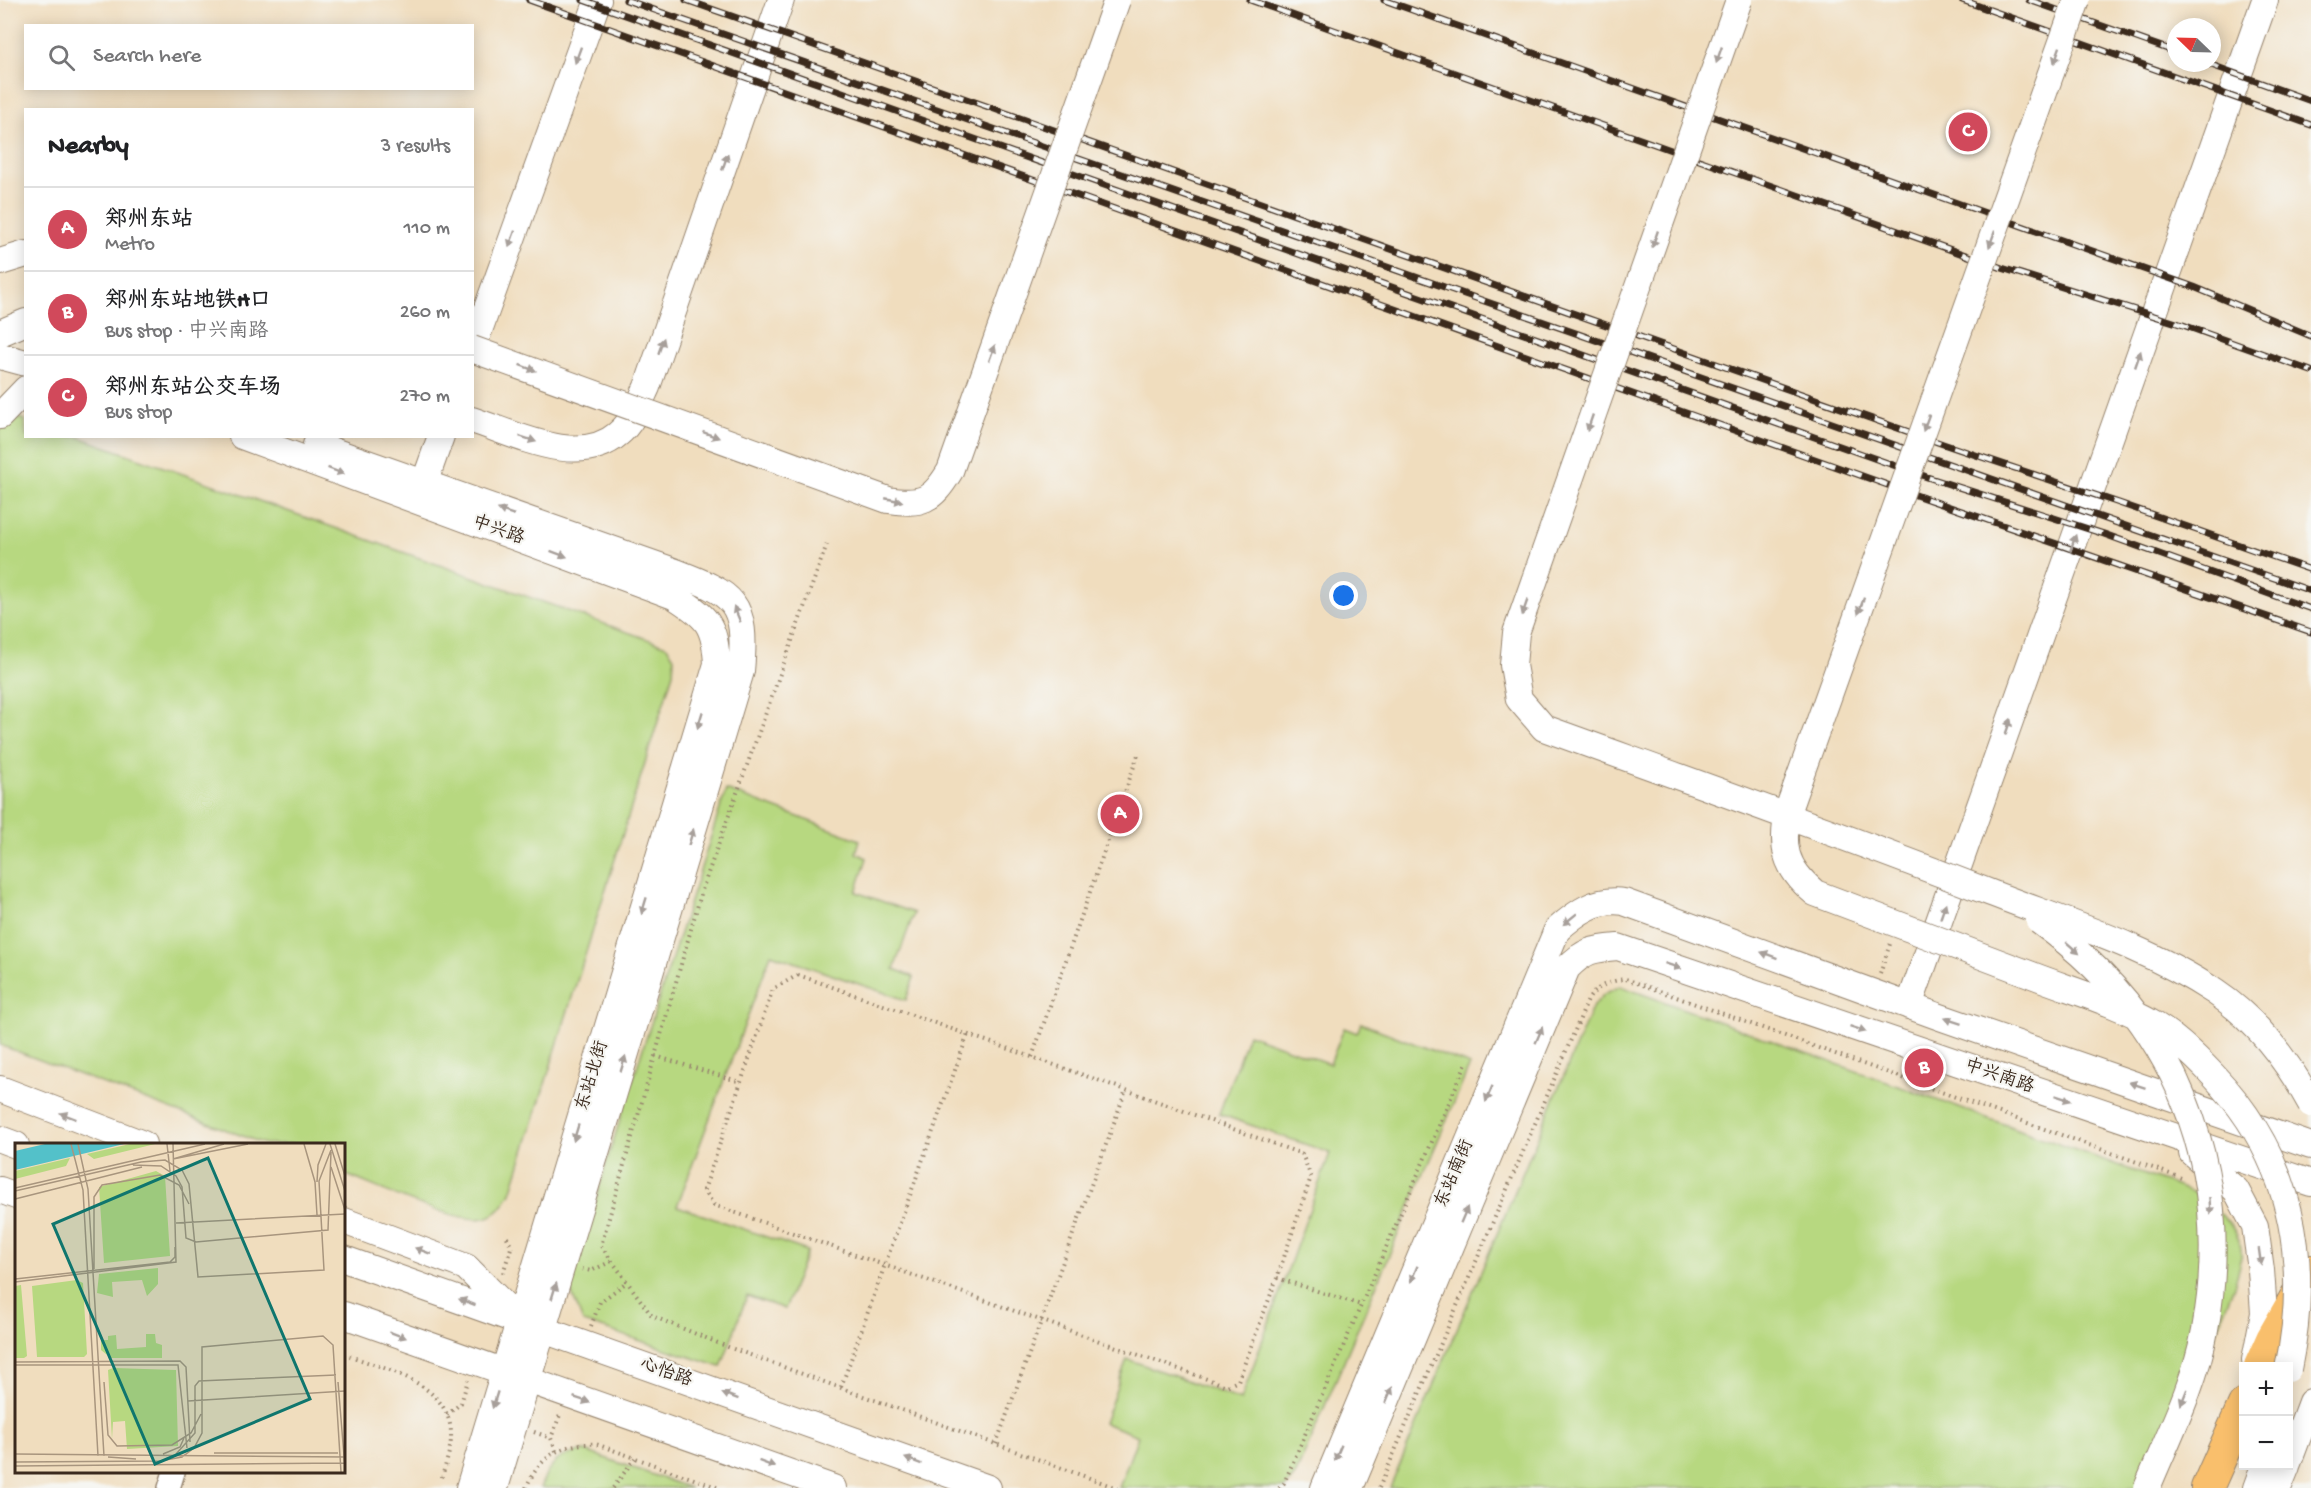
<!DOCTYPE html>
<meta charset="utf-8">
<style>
:root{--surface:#fff;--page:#f6f6f6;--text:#202124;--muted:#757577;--line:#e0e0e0;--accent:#d1495b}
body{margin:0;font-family:"Gochi Hand","LXGW WenKai TC",sans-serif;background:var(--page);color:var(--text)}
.controls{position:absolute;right:18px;bottom:18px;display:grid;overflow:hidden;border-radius:0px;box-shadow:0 3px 15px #0003}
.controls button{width:54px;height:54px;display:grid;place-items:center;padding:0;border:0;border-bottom:2px solid var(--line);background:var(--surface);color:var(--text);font:30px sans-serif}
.compass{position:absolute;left:2167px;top:18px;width:54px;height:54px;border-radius:50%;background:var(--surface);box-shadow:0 3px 15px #0003;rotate:293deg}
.you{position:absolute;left:1344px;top:596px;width:21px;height:21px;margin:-15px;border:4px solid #fff;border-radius:50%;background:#1a73e8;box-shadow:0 0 0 9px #1a73e833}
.badge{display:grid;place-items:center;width:39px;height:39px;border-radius:50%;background:var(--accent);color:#fff;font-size:20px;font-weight:700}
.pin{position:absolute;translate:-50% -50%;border:3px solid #fff;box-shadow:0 2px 6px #0006}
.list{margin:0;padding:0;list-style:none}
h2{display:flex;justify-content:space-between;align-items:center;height:78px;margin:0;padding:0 24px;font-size:26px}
h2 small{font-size:20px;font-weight:400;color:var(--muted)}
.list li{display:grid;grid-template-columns:39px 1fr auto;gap:18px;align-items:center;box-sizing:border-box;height:84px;padding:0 24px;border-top:2px solid var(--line)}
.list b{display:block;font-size:22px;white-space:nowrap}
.list p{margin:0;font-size:20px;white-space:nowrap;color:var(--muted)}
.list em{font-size:20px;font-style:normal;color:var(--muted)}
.icon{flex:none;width:33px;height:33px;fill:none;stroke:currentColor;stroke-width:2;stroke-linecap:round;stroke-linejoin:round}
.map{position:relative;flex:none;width:2311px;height:1488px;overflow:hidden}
.search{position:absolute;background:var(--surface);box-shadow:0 3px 15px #0003;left:24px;top:24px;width:450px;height:66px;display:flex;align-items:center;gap:15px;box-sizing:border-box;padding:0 21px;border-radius:0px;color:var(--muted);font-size:22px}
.panel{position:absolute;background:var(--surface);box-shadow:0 3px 15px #0003;left:24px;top:108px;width:450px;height:330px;border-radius:0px}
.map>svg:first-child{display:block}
</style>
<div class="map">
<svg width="2311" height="1488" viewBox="0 0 2311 1488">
<rect width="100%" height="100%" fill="#f6f6f2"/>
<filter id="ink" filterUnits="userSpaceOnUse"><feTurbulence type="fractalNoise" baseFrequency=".0167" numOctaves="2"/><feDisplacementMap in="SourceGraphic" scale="12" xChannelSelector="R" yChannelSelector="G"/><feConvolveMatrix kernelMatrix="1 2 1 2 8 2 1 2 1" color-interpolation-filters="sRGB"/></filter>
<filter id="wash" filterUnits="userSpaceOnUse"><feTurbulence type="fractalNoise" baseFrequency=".008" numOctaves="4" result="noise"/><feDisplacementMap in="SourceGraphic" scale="24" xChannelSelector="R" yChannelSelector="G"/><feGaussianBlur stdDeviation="1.35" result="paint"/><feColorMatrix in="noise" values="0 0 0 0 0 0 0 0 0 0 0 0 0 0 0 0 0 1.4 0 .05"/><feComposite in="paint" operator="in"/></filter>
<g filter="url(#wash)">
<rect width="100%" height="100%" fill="#f0ddbe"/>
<!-- green -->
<path fill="#b7d880" stroke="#79814f" stroke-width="1.5" d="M0,413L25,420L26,436L79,437L667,646L674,658L673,673L511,1193C504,1205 499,1214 485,1218C458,1225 373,1185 344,1174V1144H264L0,1045Z
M726,790L860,840L856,853L867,858L856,892L914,913L894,969L914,977L906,1000L771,954L677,1206L807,1251L785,1309L747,1296L721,1367L583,1322L570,1289L609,1154Z
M1620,986L2195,1193C2216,1209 2245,1229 2241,1260C2240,1267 2237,1275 2235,1283L2155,1488H1390L1593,1006L1604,994Z
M1361,1023L1470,1065L1295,1476L1285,1488H1119L1138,1436L1104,1423L1127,1359L1241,1400L1330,1153L1219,1114L1248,1034L1330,1064L1344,1028L1357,1033Z
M585,1451L690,1488H540C550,1462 558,1455 585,1451Z"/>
</g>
<g filter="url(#ink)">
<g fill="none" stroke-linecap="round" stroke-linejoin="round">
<defs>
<path id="minor" d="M169,1488L174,1472"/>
<path id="tertiary" d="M0,262L26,254
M0,333L26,322
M472,350L598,0
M0,356L26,363
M0,416L26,389
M472,420C515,434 579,468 618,434C633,422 639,404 647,387L781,0
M242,436L674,596C707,617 715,624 717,664L469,1488
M316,445L668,569C732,594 748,597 741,671L495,1488
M424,484L441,436
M1909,1006L2265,0
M0,1089L143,1144
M0,1139L16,1145
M2192,1153L2236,1190L2255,1226L2261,1270L2264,1313L2255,1360
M0,1190L16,1196
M344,1221L466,1267L515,1316
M344,1259L988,1488
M344,1315L833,1488
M2288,1463L2311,1402
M1324,1488L1557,930C1577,912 1596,898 1624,902L1940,1017L2311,1146
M1350,1488L1567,968C1585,950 1593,949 1618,947L2311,1183
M2256,1488L2264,1466
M2278,1488L2287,1466"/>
<path id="primary" d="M2260,1366L2272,1339L2311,1271
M2207,1488L2244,1405"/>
</defs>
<!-- minor casing -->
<use href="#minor" stroke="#96846e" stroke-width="24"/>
<!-- tertiary casing -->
<use href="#tertiary" stroke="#96846e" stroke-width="28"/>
<!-- primary casing -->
<use href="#primary" stroke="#96846e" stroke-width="34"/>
<!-- path -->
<path stroke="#96846e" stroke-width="4" stroke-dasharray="1.5 4.5" stroke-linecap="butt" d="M827,544L703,887L601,1246L652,1316L728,1347L1117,1488
M1880,974L1890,944
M798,975L1126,1090L1302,1154L1311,1177L1277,1278L1238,1381L1227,1386L714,1205L704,1190L773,989Z
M655,1056L741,1082
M1032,1057L1138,755
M507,1237L512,1248
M582,1269L591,1271L612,1261
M503,1273L511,1248
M1277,1278L1361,1305
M591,1326L600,1302L627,1282
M344,1354C384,1369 454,1383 451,1439C450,1453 445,1466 441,1480
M841,1387L968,1034
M447,1415L461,1403L468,1380
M534,1432L551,1438
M996,1444L1126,1090
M556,1451L551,1438L560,1415
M526,1488C539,1457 562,1442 596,1444L719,1488
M613,1488L635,1458
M1279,1488L1284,1483L1467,1061
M1379,1488L1588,1000C1596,986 1612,980 1626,979L2184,1179"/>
<!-- minor -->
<use href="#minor" stroke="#fff" stroke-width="21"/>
<!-- tertiary -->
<use href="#tertiary" stroke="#fff" stroke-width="26"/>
<!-- primary -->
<use href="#primary" stroke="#f9bf6c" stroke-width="32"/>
<defs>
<path id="rail" d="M529,0L1924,498L2311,632
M583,0L1927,477L2104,534L2311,609
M626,0L2311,591
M686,0L1943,444L2119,503L2311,570
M1250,0L2002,268L2183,325L2311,371
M1384,0L2194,287L2311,336
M1962,0L2311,125
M2029,0L2176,52
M2206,63L2311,101"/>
</defs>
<!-- rail casing -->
<use href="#rail" stroke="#3b2a1e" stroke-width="7"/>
<!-- rail -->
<use href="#rail" stroke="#f6f6f2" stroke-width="4.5" stroke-dasharray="14" stroke-linecap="butt"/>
<defs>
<path id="tertiary-bridge" d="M1739,0L1516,633L1513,665L1519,699L1544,728C1693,782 1843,835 1991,893C2066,922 2148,947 2215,992C2257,1020 2287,1060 2311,1104
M2077,0L1789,807C1780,846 1784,867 1815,893C1888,920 1960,948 2032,975C2073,991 2117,1003 2155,1025C2177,1038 2196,1057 2213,1075C2292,1158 2311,1259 2288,1369
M472,349L888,500C922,505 932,501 950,471L1117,0
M2039,921C2175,1018 2235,1166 2205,1330C2195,1385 2168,1437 2147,1488"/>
</defs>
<!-- tertiary-bridge casing -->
<use href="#tertiary-bridge" stroke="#96846e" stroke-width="28" stroke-linecap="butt"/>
<!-- tertiary-bridge -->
<use href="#tertiary-bridge" stroke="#fff" stroke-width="26"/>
</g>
<!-- one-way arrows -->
<defs><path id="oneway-solid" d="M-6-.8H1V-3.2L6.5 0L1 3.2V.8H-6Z" transform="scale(1.5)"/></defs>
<g fill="#a79f9a">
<use href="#oneway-solid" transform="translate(578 55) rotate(110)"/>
<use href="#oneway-solid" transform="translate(1719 55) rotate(109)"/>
<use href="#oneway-solid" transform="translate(2057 55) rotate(110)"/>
<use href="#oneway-solid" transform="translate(725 162) rotate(-71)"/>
<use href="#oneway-solid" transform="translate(512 239) rotate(110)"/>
<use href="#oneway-solid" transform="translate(1655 239) rotate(109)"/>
<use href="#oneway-solid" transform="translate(1992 239) rotate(110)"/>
<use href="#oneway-solid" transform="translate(661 346) rotate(-71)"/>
<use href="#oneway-solid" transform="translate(992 353) rotate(-70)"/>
<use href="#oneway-solid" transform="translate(2138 359) rotate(-71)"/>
<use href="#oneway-solid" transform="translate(528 368) rotate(20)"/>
<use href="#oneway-solid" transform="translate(1590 423) rotate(109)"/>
<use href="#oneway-solid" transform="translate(1926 423) rotate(110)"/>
<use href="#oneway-solid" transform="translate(711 435) rotate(20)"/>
<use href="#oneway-solid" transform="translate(528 439) rotate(19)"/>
<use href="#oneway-solid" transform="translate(336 471) rotate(20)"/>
<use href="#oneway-solid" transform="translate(894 500) rotate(11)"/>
<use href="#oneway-solid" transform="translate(506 512) rotate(-161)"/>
<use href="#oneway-solid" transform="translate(2073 543) rotate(-71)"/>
<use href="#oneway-solid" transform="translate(559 554) rotate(20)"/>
<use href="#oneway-solid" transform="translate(1861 606) rotate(110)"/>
<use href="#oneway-solid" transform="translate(1525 607) rotate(109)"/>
<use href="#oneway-solid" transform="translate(737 614) rotate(-113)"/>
<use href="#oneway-solid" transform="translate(700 720) rotate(107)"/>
<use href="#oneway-solid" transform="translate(2008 727) rotate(-71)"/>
<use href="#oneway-solid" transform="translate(691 837) rotate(-73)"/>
<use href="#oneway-solid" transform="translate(644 906) rotate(107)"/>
<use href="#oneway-solid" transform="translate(1943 911) rotate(-71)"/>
<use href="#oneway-solid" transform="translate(1570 919) rotate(141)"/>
<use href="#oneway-solid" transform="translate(2073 948) rotate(41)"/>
<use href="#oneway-solid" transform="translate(1769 955) rotate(-160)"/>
<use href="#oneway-solid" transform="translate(1673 966) rotate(19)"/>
<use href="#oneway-solid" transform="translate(1953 1021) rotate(-161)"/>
<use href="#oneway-solid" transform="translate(1858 1029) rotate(19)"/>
<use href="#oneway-solid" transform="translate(1539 1035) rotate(-67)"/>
<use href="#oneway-solid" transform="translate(623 1064) rotate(-73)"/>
<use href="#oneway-solid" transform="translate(2137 1085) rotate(-161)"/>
<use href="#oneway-solid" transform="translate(1489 1094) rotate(113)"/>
<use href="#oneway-solid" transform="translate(2063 1098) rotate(19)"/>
<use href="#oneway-solid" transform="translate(68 1116) rotate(-159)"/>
<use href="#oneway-solid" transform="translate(576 1133) rotate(107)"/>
<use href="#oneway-solid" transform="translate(2210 1206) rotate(86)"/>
<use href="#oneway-solid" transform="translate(1464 1215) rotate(-67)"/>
<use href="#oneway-solid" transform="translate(423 1251) rotate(-159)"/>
<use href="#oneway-solid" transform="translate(2260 1257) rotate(82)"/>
<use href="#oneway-solid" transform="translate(1414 1274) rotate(113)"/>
<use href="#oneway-solid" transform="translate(554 1291) rotate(-73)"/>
<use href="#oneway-solid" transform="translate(467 1302) rotate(-160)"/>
<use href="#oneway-solid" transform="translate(398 1335) rotate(20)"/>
<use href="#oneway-solid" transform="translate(1389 1395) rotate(-67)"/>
<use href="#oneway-solid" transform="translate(730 1396) rotate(-160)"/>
<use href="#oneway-solid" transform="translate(2184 1397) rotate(112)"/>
<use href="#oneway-solid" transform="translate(495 1400) rotate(107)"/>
<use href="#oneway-solid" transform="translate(582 1400) rotate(19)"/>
<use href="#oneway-solid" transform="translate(1338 1453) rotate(113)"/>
<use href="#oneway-solid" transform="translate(913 1461) rotate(-160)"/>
<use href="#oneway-solid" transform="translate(767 1464) rotate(20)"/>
</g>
</g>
<g text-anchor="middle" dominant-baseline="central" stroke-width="4.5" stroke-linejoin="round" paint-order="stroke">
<!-- street labels -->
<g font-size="18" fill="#3b2a1e" stroke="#f6f6f2">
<text transform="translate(498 531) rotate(20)">中兴路</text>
<text transform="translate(593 1076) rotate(-73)">东站北街</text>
<text transform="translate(1999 1077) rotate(19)">中兴南路</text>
<text transform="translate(1455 1174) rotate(-67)">东站南街</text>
<text transform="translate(666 1373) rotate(20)">心怡路</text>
</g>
</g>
<!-- overview -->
<g transform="translate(15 1143)">
<rect width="330" height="330" fill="#f0ddbe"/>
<path d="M115,1H140L79,16L72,11ZM55,15L51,23L0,36V28ZM141,28L150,33L155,113L89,120L84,44ZM143,125V141L132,153L127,137L97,139L98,154L82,150L84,131ZM62,137L68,140L72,211L69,214H22L17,143ZM6,142L12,213L9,215H0V143ZM131,191H140L141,200L147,202V215H96L86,207V197H93V193L101,192L102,206L131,204ZM98,225L161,227L163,303L112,306L110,278L98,279L97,296L93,227Z" fill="#b7d880"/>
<path d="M30,1H109L0,27V8Z" fill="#53c1c9"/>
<path fill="none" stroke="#a8957e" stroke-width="1.5" d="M56,1L68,47L83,313M63,1L73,46L89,313M152,1L155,28M289,1L300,39L302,72M315,1L330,48M320,1L330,33M158,16L209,1M158,16L233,1M118,22L146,23L161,33L167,44L171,95L181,99L313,87L316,9M316,24L330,67M302,39L303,22L311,1M0,45L190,1M0,48L126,19L150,17L167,27L174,41L183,134L309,127L304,38L316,7M0,56L127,24M161,80L330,71M79,126V54L87,42L145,32L164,42L174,61M0,136L155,119L160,114V104M0,139L161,119L158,1M0,219L165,218L171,224L175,299M0,222H163L172,305M89,239L93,292L102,303L157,302L176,290L186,271M323,239L330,325M173,258L330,248M199,310H323M0,311L330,314M148,311L165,304L169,295M161,311L180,290V243L184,238L321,232M93,314L121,316M0,319L145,318L167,314L179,305L187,290V204L308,193L318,202L326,329M0,323L330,320"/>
<path fill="#0f766e" fill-opacity="0.15" stroke="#0f766e" stroke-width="3" d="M193,15L295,256L140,321L38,81Z"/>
<rect width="330" height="330" fill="none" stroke="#3b2a1e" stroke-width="3"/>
</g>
</svg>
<div class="controls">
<button>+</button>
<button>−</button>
</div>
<svg class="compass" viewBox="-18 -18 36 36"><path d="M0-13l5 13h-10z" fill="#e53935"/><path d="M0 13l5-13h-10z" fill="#757577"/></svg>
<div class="you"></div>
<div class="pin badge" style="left:1120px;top:814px">A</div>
<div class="pin badge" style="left:1924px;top:1068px">B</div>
<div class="pin badge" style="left:1968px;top:132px">C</div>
<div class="search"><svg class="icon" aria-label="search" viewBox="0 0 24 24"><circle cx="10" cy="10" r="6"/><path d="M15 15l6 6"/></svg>Search here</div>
<section class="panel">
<h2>Nearby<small>3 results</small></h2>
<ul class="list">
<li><span class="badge">A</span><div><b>郑州东站</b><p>Metro</p></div><em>110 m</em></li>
<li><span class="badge">B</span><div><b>郑州东站地铁H口</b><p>Bus stop · 中兴南路</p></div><em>260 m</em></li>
<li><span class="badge">C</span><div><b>郑州东站公交车场</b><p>Bus stop</p></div><em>270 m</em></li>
</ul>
</section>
</div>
